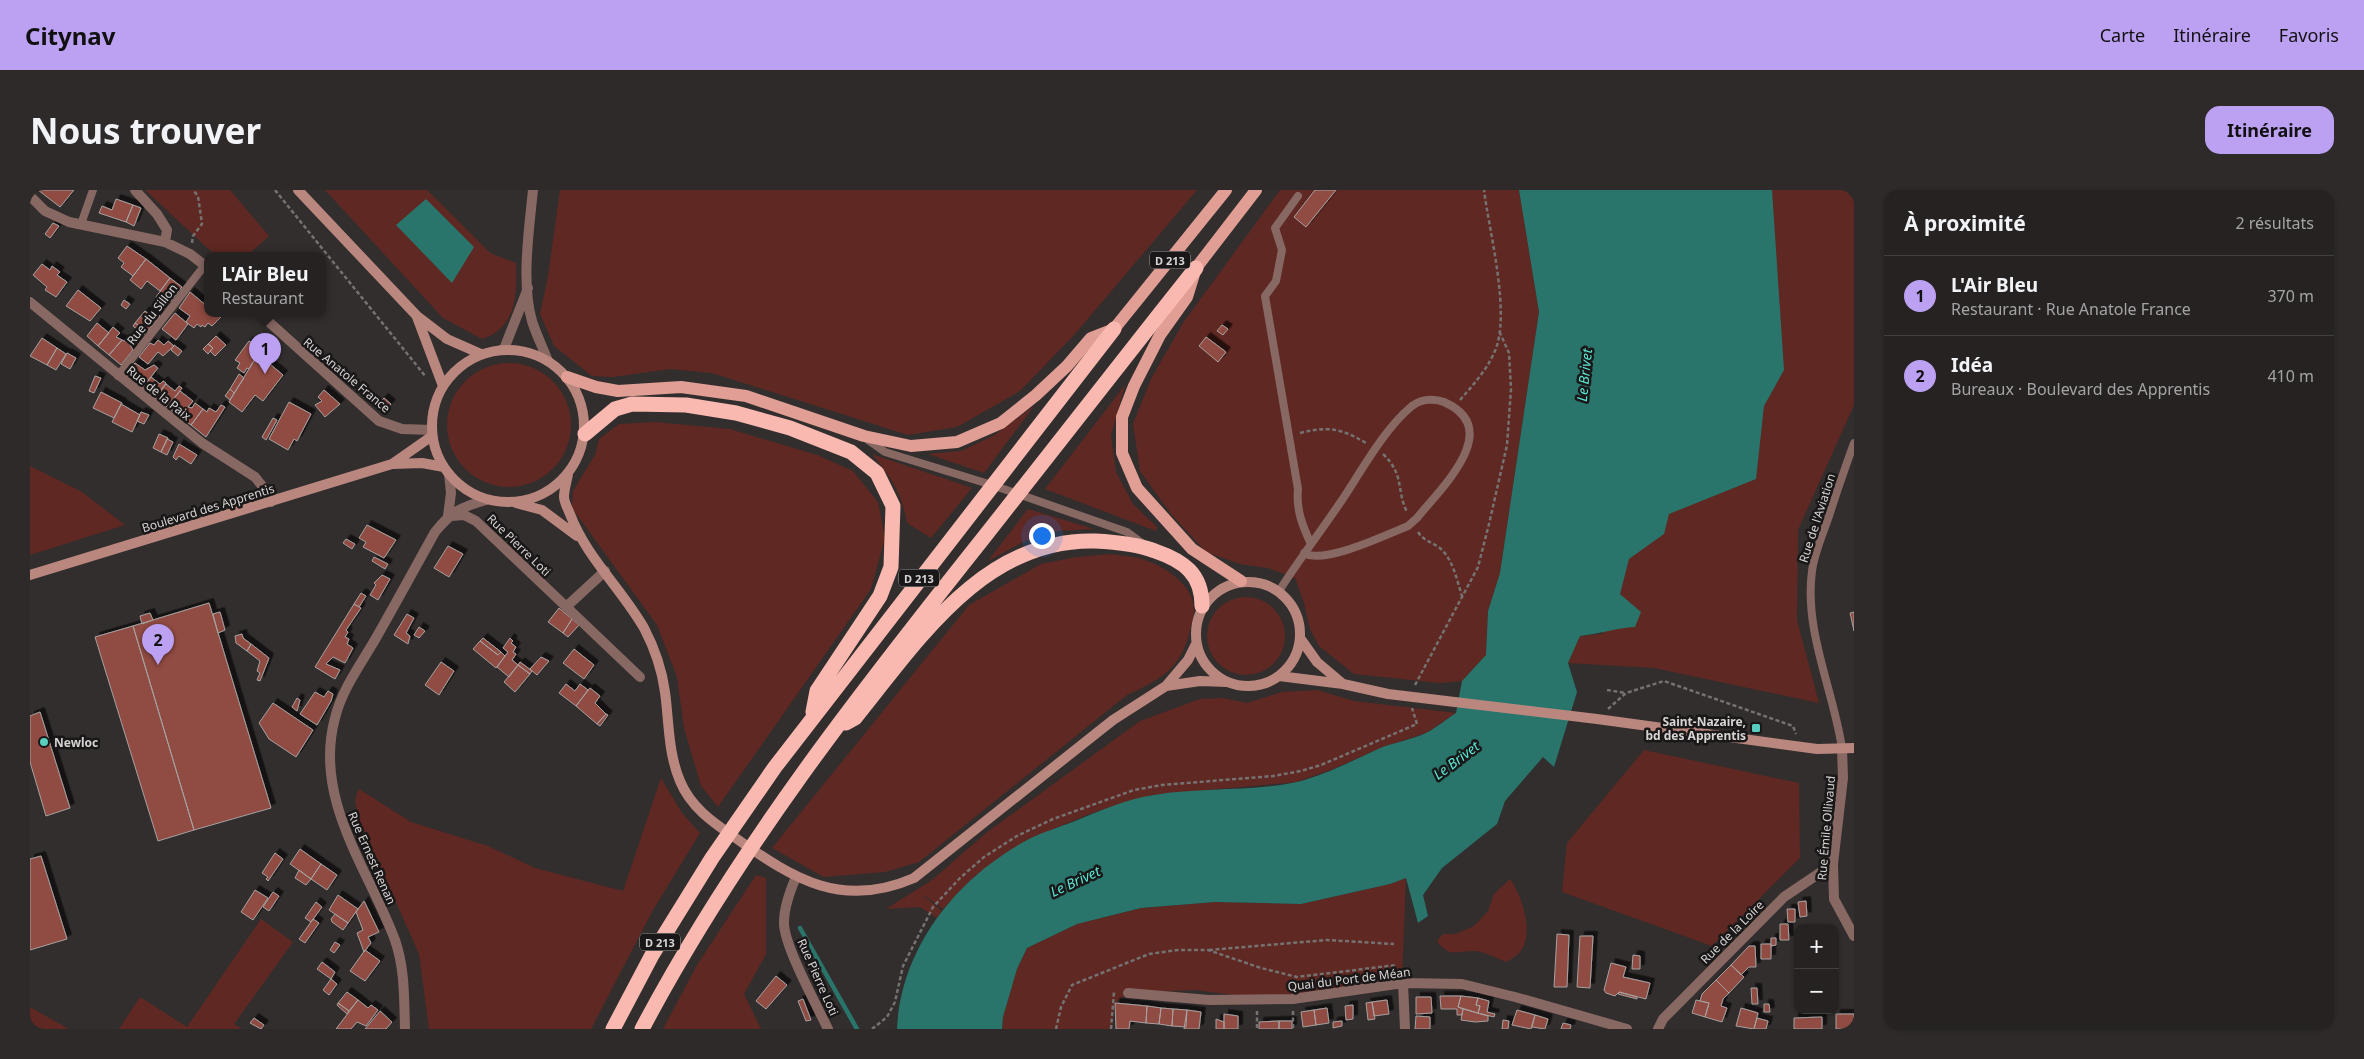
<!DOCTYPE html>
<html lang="fr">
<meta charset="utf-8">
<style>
:root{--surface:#262222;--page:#2e2a2a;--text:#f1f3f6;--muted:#a4a4a5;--line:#423f40;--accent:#bca0f2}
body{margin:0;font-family:"Noto Sans",sans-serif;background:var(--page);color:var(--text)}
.controls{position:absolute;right:15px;bottom:15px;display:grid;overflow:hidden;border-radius:10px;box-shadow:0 1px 4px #0004}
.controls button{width:45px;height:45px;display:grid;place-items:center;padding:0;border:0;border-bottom:1px solid var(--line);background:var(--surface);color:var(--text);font:25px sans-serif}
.you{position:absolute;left:1011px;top:345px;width:18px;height:18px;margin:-12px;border:4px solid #fff;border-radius:50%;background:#1a73e8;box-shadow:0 0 0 8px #1a73e833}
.badge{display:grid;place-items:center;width:32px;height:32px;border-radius:50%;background:var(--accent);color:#111;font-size:16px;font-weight:700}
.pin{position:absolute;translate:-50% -41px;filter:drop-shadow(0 1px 2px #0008)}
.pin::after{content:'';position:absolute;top:26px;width:18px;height:15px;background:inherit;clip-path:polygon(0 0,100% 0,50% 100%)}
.popup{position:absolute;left:174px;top:62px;width:122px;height:65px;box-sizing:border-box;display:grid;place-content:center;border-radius:10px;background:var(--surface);filter:drop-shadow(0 1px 4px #0005);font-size:16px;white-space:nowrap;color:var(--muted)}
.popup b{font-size:19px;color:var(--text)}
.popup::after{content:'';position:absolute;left:50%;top:100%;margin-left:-10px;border:10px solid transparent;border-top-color:var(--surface)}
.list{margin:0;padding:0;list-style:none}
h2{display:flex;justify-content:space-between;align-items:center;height:65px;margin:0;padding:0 20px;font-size:21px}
h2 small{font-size:16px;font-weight:400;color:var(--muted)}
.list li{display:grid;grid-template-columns:32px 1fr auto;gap:15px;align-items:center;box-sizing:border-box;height:80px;padding:0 20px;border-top:1px solid var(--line)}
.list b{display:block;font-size:19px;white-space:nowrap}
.list p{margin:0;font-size:16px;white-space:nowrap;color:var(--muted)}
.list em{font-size:16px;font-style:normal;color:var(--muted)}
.map{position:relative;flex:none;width:1824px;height:839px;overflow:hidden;border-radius:15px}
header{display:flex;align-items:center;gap:30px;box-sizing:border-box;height:70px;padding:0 25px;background:var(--accent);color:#111}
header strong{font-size:24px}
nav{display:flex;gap:28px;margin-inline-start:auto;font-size:18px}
.intro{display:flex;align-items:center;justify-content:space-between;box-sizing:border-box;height:120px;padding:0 30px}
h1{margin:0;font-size:35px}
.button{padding:12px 22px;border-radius:15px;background:var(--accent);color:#111;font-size:18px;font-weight:700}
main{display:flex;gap:30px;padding:0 30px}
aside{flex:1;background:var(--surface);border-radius:15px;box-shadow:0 1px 4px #0004}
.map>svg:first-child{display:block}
</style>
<header>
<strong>Citynav</strong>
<nav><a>Carte</a><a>Itinéraire</a><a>Favoris</a></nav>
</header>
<div class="intro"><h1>Nous trouver</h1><a class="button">Itinéraire</a></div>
<main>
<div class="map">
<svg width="1824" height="839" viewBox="0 0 1824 839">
<defs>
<filter id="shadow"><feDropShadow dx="4.5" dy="-4.5" stdDeviation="0" flood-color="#0009"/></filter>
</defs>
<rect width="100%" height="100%" fill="#322e2e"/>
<!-- green -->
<path fill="#5f2822" d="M115,0H200L239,46L218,65H185Z
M295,0H397L460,63L486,73C487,104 487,138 452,149L413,128Z
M530,0H1167L1045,144L990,201L927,237L878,245L682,183L640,179L583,187L562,186L524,156L510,124L518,86Z
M1250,0H1489L1509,122L1470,383L1458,421L1456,465L1432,491L1410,493L1324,484L1289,456L1280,439L1274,413L1265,388L1238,378L1210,374L1176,362L1141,324L1110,281L1103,234L1121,189L1153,133Z
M1572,0H1824V215L1768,340L1767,430L1789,513L1624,478L1538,473L1550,446L1573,444Z
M417 235a62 62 0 1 1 124 0a62 62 0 1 1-124 0Z
M1095,195L1081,245L1086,282L1103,314L1127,337L1126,341L1015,299Z
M1004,216L954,283L898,264L931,261L963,246Z
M624,232L700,239L787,265L823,281L848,312L855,348L841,399L688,617L671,596L654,538L647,487L627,435L542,318L543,301L565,265L569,249L589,234Z
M842,264L942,298L901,348L877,333C871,301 862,289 842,264Z
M0,276L52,302L95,335L0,365Z
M998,319L1064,339L1028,341L995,351L958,371Z
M1081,364C1091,366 1103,366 1112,369C1134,376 1164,394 1164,421C1164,427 1161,434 1160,440C1152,478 1130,490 1097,505L889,672L855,682L794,687L742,658L939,415L1011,374L1046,367Z
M1177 446a39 39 0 1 1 78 0a39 39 0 1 1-78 0Z
M1287,500L1324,511L1426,523L1398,542L1351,558L1303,579L1267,592L1122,605L1062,623L999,649L970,667L943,688L913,719L894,705V706L912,721L907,728L890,717L856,719L902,690L956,643L1110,531L1170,509L1193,508L1217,513L1252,502Z
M1614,560L1769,593L1770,668L1682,756L1532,702L1537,653Z
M631,588L652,623L670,643L623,720L561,839H399L389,764L328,627L325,610L329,599L381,632L458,656L505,678L593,701Z
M726,685L736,688V764L714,804L731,839H633L667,775Z
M1376,688L1372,786L1263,806L1227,808L1165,800L1098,803L1085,813L1081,839H972L973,827L987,779L997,758L1047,734L1112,718L1185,712L1271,714L1360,694Z
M1480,689C1492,706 1505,743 1490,762C1487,766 1481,769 1477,772C1468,769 1456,762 1446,761C1427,760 1420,769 1407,751L1413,744H1426L1444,736L1458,721L1464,704Z
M231,729L263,752L204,834L212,839H89L110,807L157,837Z
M0,817L39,839H0Z"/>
<!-- water -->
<path fill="#29756b" d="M1489,0H1742L1754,180L1734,216L1726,289L1639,324L1634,344L1599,369L1590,404L1611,422L1605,437C1586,438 1569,444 1550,446L1538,473L1547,502L1524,577L1513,567L1475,611L1467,634L1412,678L1393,705L1398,726L1388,733L1376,688L1360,694L1271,714L1185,712L1111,718L1047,734L997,758L987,779L973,827L972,839H867C871,757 927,687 999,649C1013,642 1030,637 1045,631C1069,621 1097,609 1124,605C1171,597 1220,602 1267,592C1295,585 1322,571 1348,559C1364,552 1382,550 1398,542C1407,537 1417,529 1426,523L1432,491L1456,465L1458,421L1470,383L1509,122Z
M396,9L444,57L422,93L366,35Z"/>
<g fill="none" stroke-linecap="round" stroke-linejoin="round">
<!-- stream -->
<path stroke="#29756b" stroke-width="4.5" d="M770,738L827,839"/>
</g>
<!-- building -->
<path fill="#904c43" stroke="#a6a1a0" filter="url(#shadow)" d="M8,0H44L30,17Z
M1285,0H1306L1276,37L1264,27Z
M86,9L103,15L96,32L69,23L72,16L82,20Z
M103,15L111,18L104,36L96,32Z
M23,33L29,36L20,48L15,44Z
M97,56L116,69L103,86L91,77L94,73L88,68Z
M116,69L140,88L130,101L117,91L111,99L100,90Z
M12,74L20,80L22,76L30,82L27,85L37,92L26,107L15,100L17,97L3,85Z
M140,88L152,97L140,112L138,110L135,114L126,107Z
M48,100L71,118L60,131L36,116Z
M160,102L178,117V123H195L182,136L178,133L175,137L172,135L171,137L167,134L164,138L156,132L160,126L149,118Z
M94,110L100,114L96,119L91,115Z
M115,121L123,127L126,123L130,126L117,142L105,133Z
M145,123L158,134L146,150L132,139Z
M67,133L79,143L68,156L57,146Z
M105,133L117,142L114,145L103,136Z
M1192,135L1198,139L1193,145L1187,141Z
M83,137L90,143L86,147L92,150L79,165L68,156Z
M186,146L196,155L185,166L180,161L183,158L178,154Z
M1176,147L1196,162L1188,172L1169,156Z
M12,148L27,158L17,175L0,166Z
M92,150L99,153L103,160L91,175L79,165Z
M128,150L134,155L138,151L144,156L133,166L128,162L118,174L109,167L120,153L124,155Z
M219,151L231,159L219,179L217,178L214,183L207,178L210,173L205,170Z
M178,154L183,158L178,164L173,159Z
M144,155L152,161L148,166L141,160Z
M27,158L36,164L26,180L17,175Z
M37,163L46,168L40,179L31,174Z
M228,164L253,185L233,211L225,205L212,222L199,212Z
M105,173L115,180L124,175L128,178L112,198L96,184Z
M209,184L214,188L204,203L200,199Z
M65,186L71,188L64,203L59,201Z
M121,187L130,194L133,191L136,193L125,208L112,198Z
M136,194L145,201L149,196L152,198L137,217L125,208Z
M200,199L204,203L200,210L195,206Z
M294,200L310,214L295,227L285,215L292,211L288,207Z
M150,201L163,211L158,217L162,218L165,213L173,219L161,235L137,217Z
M71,202L92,213L84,228L63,218Z
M354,208L361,214L355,221L348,214Z
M259,212L281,224L267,251L264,249L258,260L239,249Z
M91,214L110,225L102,242L82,232Z
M191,215L195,217L176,247L161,235L173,219L177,222L179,218L186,222Z
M111,222L119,225L114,234L107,231Z
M243,228L247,230L236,250L232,247Z
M129,244L138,248L131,262L123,258Z
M137,249L143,252L137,265L131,262Z
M149,254L167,265L161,274L149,266L146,270L143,267Z
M337,335L366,350L354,368L333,357L336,352L329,348Z
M316,349L325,354L322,359L313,353Z
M418,356L433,364L419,387L404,378Z
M344,367L358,374L355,379L342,371Z
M352,385L360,389L348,410L340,405L346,395L344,393Z
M331,403L336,406L329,417L324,414Z
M179,413L241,618L164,640L103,436Z
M324,414L331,418L316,440L318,442L315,447L319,449L317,454L323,458L315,473L303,467L296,474L310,480L305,489L285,477Z
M529,418L542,429L533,443L518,432Z
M190,422L195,440L188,443L183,424Z
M1824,422V441L1820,423Z
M120,423L123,430L112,434L110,426Z
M377,424L384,428L376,443L380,446L378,454L364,445Z
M542,429L549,435L538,447L533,443Z
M103,436L164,640L128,651L65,447Z
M389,437L395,441L389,448L384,445Z
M212,444L213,448L221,454L217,461L206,453L205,446Z
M453,448L471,462L468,465L450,451Z
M480,448L483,451L481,453L486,457L483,462L486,464L482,470L488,475L479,487L467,477L478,462L473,458Z
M450,451L468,465L471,462L475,466L466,478L443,459Z
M221,454L239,468L230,491L227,490L230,483L227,481L230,471L217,461Z
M544,459L564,475L554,489L533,473Z
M511,467L519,471L507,485L500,479Z
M411,472L424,481L409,505L395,495Z
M490,472L502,481L500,484L488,475Z
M488,475L500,484L485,502L474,492Z
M536,494L545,501L550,494L558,500L546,516L529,503Z
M560,498L570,506L565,513L576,524L567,534L546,516Z
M298,501L303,504L301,511L287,535L270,524L285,502L294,507Z
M267,508L270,510L267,521L262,517Z
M243,513L283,540L266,567L239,549L229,533Z
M10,522L40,618L16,626L0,572V526Z
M576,524L578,525L570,536L567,534Z
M270,659L291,674L281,689L260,674Z
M245,663L253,669L238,691L236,689L238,687L232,683Z
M11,666L37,749L0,760V669Z
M291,674L307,685L297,700L281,689Z
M269,680L281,689L276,695L265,688Z
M225,700L238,708L223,730L211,722Z
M243,702L249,706L239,721L233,717Z
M308,705L328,719L318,733L299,720Z
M334,711L349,742L338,747L341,753L334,762L327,743L333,740L326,722Z
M1776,711L1777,726L1770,727L1768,712Z
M286,712L292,717L281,732L275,728Z
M1757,719H1765V732H1758Z
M305,724L318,733L313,740L302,732L301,729Z
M283,729L289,733L275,753L269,749Z
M1750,734H1758L1759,750H1750Z
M1527,744L1539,745L1537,797H1524Z
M1550,746H1563L1560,798L1547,797Z
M1741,748H1746V755L1741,756Z
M305,752L310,755L304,763L300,760Z
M1731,754H1741V769H1731Z
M1719,756H1725L1726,777H1719L1711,785L1701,775Z
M335,760L350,771L335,791L320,781Z
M1603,765L1610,766V779H1602Z
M292,772L305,782L301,789L287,779Z
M1581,773L1596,777L1593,787L1620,793L1616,809L1589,802L1585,806L1576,803L1574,800Z
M1701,775L1714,787L1699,803L1686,790Z
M746,786L757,795L736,819L726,811Z
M301,789L307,794L299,805L293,800Z
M1686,790L1699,803L1693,809L1691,816L1697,818L1692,832L1675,827L1679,813L1670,811L1672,804Z
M1721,798H1727L1728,814H1722Z
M317,802L328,810L319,821L308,813Z
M1589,802L1607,807V809L1588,804Z
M1410,806H1431L1428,817L1433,819L1432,825H1427V819H1411Z
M1431,806L1448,808L1446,815L1450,816L1448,823L1428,817Z
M1386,807H1401L1402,823L1386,824Z
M1448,808L1459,811L1457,822L1465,824L1464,827L1448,823L1450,816L1446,815Z
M773,809L781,830L776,831L768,811Z
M328,810L338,818L341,815L348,820L336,836L327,832L321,839H306Z
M1357,810L1359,824L1344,826L1342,812Z
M1666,810L1679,813L1675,827L1662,823Z
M1342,812L1345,829L1338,830L1336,813Z
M308,813L319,821L317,824L307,815Z
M1085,813L1117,816L1116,833L1100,831L1099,839H1086Z
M1734,814H1739L1740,822H1734Z
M1323,815V829L1316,830L1315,816Z
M1117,816L1131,818L1129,834L1116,833Z
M1131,818L1143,819L1142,836L1129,834Z
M1297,818L1299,833L1286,835L1284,820Z
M1711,818L1728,823L1724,839L1706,836Z
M1143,819L1157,820L1156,837L1142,836Z
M1433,819L1458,826V831L1445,832L1431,830Z
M1157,820L1171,822L1169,839H1154Z
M1284,820L1286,835L1273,837L1271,822Z
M1487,820L1505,825L1501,839L1482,835Z
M350,821L362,832L356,839H335Z
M1194,824L1208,826V839H1194Z
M1806,824H1824V839H1806Z
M1505,825L1518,829L1515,839L1502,837Z
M1386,826L1400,827V839H1385Z
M1792,827V839H1764V828Z
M224,828L234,835L231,839L220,833Z
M1727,828L1738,831L1736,839H1724Z
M1186,829L1194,832V839H1186Z
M1473,830L1479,831L1478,839H1472Z
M1249,831H1262V839H1249Z
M1249,831V839H1229V832Z
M1312,831V836L1303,838V832Z
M1533,833L1541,835L1540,839H1531Z"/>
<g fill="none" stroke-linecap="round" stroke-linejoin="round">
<!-- path -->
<path stroke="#767272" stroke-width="2.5" stroke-dasharray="4 2.5" stroke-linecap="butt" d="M245,0L396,187
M162,53L163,46L172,34L168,6L163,0
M1430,210C1443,195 1456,181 1464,163C1482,127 1459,41 1454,0
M1270,243C1297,236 1311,238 1336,253
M1353,264C1375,285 1366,300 1377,322
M1388,342C1394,352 1406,353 1413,361C1424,373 1427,391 1432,406
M1385,495L1448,377L1459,334L1477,255L1481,199L1479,163L1470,143
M1577,500L1596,503
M1578,519L1596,503L1634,491L1763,536L1766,544
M1179,760L1297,750L1364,754
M1227,821V839
M1263,821V839
M842,839L857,827L865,812L873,776L903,717L930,688L954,667L987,646L1023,629L1104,600L1132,595L1243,586L1271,581L1291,575L1387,534L1382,518
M1026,839L1031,817L1042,795L1119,764L1148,760H1178L1231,778L1267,787L1367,775
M1081,839L1084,802H1086"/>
<!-- lane -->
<path stroke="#886863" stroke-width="8" d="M1268,6L1245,38L1252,60L1246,91L1235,106L1268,299C1266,319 1272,335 1281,354
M51,34L63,0
M88,186L175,75
M838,250L855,262L962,295L1097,342L1113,354
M1249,401C1269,370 1291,341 1312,310C1332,280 1354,239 1382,216C1391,209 1404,208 1414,212C1475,239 1411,298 1387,328L1378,336C1355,345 1294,375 1274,363
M1812,558C1803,499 1774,441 1782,381C1784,364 1792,346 1798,329C1806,304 1815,278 1824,253"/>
<!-- street -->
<path stroke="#886863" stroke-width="10" d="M105,0L127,24L137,40L135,52
M503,0C499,40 491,93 502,131C506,144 513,158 518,171
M0,6L15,21L39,32L135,52L160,64L178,78
M0,112L172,253L225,287L237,302L241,312
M229,123L349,231L372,239L402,240
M474,159L498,98
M418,326L421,303L419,284
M421,326L434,325L446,331L610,487
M536,417L575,381
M1812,558L1813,588L1803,674L1804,709L1824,746
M766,687C760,701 754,717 754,732C753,754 787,816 798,839
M1373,793L1375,839
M1098,803L1179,810L1263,809L1373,793L1432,794L1485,807L1597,839
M375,839C374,808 375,779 365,750C338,678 283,609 305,528C312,499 331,474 346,448C366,413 385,378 405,342C421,322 431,317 456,310
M1628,839L1633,829L1754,707L1803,674"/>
<!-- secondary -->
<path stroke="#ba877f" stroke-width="10" d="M268,0L387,126L417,149L451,164
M387,127L413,196
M402 236a76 76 0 1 1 152 0a76 76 0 1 1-152 0Z
M363,274L392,273L414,277
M538,284C537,291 534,299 534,307C534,312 538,319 540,324C556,367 591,398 614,438C624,457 632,480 635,502C639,531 638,563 650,591C661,618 684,633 707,649C765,690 813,719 884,688L1083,530L1136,496L1158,470L1166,454
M486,313L512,320L547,346
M0,385L362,274L402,246
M1166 444a52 52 0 1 1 104 0a52 52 0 1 1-104 0Z
M1270,448L1287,472L1313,494
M1249,486L1313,494L1358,504L1567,529L1787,559L1824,558
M1136,496L1170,491L1197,492"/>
<!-- primary -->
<path stroke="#e09e95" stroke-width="12" d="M537,187L566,197L588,201L651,197L716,206L834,246L881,256L927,252L971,233L1006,205L1037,176L1061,148L1084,139L1196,0
M1211,391L1162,359L1107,298L1092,263V227L1104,196L1130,145L1157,107L1166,78L1226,0"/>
<!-- highway -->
<path stroke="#f9b9b0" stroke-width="15" d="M555,244L585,219L602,214L656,215L706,223L760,238L821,262L847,283L863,316L861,377L850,406L787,501L783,522
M816,533L825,528C888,450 954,348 1065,351C1085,352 1107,354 1125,361C1154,371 1172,384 1172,416
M583,839L622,765L682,668L745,577L1084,139
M612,839C706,661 830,503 955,346C1025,257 1095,167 1166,78"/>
</g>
<!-- markers -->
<g fill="#59cebf" stroke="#191717" stroke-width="2">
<rect x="1721" y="533" width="10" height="10" rx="2.5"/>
<circle cx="14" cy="552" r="5"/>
</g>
<g text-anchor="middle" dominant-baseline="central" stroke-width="5" stroke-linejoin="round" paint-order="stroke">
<!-- shield labels -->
<g fill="#191717" stroke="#9e9b9b" stroke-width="1">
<rect x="1120" y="61.5" width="40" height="17" rx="4"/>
<rect x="869" y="379.5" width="40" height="17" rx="4"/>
<rect x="610" y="743.5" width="40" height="17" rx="4"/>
</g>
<g font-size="11" font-weight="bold" fill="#d7d4d3">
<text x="1140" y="70">D 213</text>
<text x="889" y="388">D 213</text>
<text x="630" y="752">D 213</text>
</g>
<!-- street labels -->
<g font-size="12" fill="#d7d4d3" stroke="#191717">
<text transform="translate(122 124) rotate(-52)">Rue du Sillon</text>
<text transform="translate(317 185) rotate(40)">Rue Anatole France</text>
<text transform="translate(129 203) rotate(39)">Rue de la Paix</text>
<text transform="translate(178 318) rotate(-17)">Boulevard des Apprentis</text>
<text transform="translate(1787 328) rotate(-72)">Rue de l'Aviation</text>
<text transform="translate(489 355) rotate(44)">Rue Pierre Loti</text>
<text transform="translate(1796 638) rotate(-85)">Rue Émile Ollivaud</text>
<text transform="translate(342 668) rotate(66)">Rue Ernest Renan</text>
<text transform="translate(1702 742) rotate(-45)">Rue de la Loire</text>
<text transform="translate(788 787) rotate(66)">Rue Pierre Loti</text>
<text transform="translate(1319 789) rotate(-7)">Quai du Port de Méan</text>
</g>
<!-- poi labels -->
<g font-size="12" font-weight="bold" fill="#d7d4d3" stroke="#191717" text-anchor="end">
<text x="1716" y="531">Saint-Nazaire,<tspan x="1716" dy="14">bd des Apprentis</tspan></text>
<text x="24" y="552" text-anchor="start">Newloc</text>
</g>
<!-- water labels -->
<g font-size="14" font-style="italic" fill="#5ae8d6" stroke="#191717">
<text transform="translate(1554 185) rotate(-84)">Le Brivet</text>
<text transform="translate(1426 570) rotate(-37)">Le Brivet</text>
<text transform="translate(1045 691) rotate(-25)">Le Brivet</text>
</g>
</g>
</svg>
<div class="controls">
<button>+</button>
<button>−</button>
</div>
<div class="you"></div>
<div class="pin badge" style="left:235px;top:184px">1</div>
<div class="popup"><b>L'Air Bleu</b>Restaurant</div>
<div class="pin badge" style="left:128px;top:475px">2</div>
</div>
<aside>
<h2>À proximité<small>2 résultats</small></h2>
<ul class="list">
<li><span class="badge">1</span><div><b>L'Air Bleu</b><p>Restaurant · Rue Anatole France</p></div><em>370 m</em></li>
<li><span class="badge">2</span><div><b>Idéa</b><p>Bureaux · Boulevard des Apprentis</p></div><em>410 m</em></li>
</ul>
</aside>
</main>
